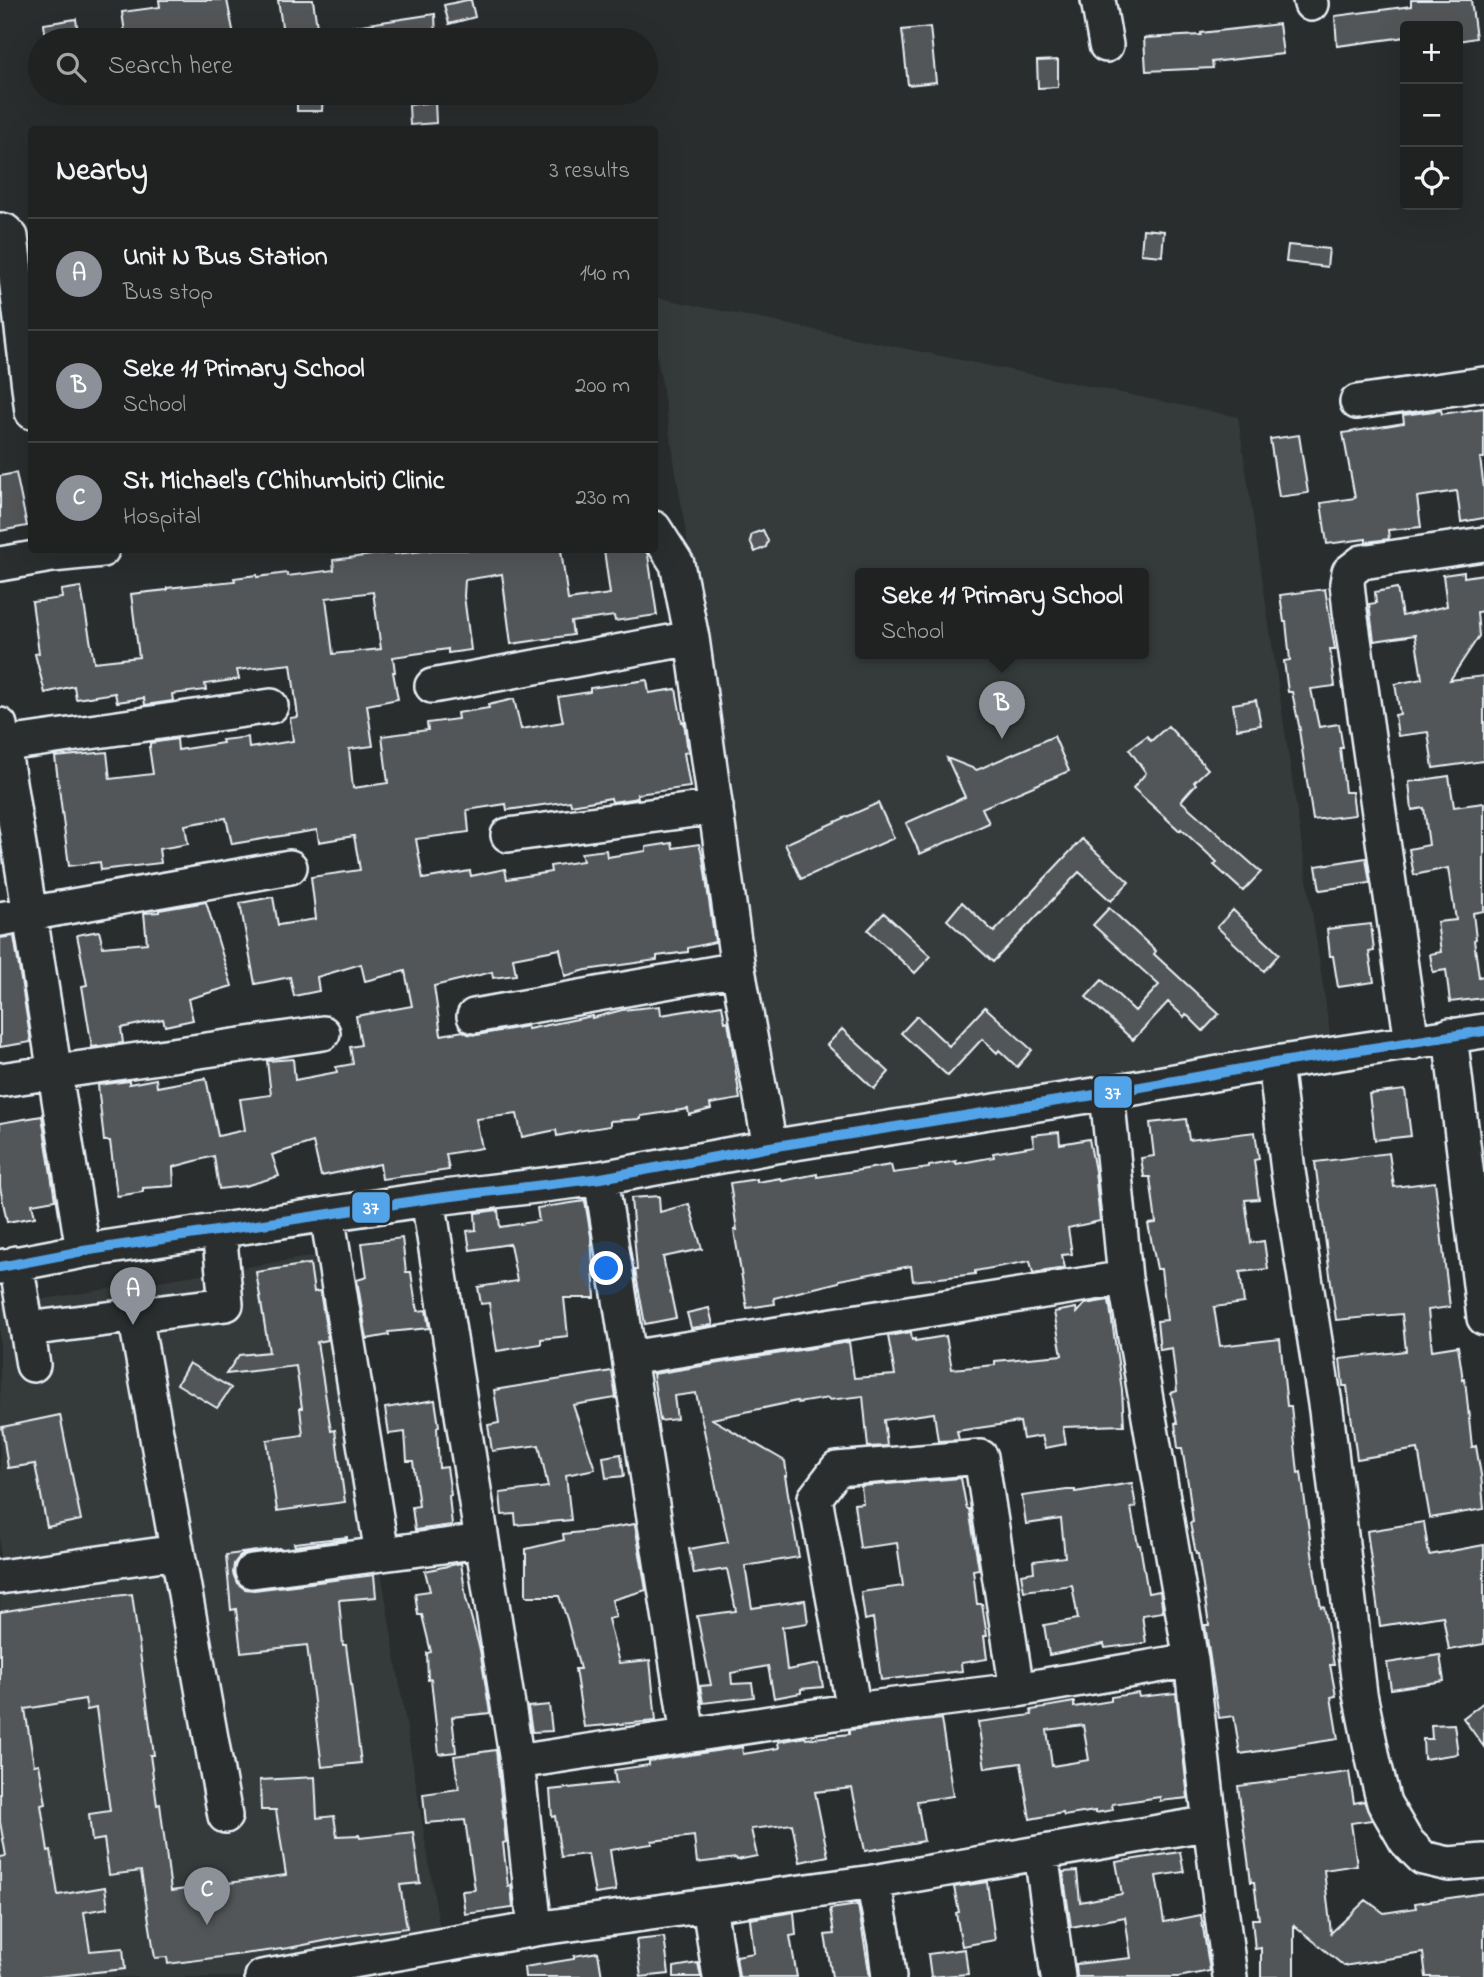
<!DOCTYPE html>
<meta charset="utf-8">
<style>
:root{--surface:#202222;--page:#2d2f2f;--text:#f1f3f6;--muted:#a2a4a5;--line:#3d3f40;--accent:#8c9099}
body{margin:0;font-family:"Indie Flower",sans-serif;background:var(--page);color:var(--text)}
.controls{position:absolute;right:21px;top:21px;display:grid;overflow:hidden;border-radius:7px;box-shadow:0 7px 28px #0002}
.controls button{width:63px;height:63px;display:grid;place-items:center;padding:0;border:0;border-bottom:2px solid var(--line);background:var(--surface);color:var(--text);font:35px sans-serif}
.you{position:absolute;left:607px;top:1269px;width:24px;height:24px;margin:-18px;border:5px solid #fff;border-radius:50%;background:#1a73e8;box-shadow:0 0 0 10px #1a73e833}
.badge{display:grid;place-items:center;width:46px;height:46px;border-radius:50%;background:var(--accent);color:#fff;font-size:23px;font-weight:700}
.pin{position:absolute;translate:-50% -58px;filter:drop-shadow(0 2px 4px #0008)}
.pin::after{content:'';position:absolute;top:37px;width:24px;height:21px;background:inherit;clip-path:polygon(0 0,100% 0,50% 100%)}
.popup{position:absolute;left:855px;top:568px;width:294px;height:91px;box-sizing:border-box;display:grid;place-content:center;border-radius:7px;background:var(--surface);filter:drop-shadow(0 2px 5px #0005);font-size:23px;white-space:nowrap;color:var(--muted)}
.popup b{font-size:26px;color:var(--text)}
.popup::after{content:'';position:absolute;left:50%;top:100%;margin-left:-14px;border:14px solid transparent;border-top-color:var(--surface)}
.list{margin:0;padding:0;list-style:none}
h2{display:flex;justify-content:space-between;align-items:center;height:91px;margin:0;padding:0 28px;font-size:30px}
h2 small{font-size:23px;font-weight:400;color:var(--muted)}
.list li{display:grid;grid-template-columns:46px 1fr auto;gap:21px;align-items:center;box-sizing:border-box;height:112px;padding:0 28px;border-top:2px solid var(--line)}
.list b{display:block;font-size:26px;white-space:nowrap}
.list p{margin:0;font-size:23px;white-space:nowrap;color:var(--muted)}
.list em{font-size:23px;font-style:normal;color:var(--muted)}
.icon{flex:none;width:38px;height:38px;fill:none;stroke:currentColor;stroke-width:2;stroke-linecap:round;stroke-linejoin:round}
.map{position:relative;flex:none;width:1484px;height:1977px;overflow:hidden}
.search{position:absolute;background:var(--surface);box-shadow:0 7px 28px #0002;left:28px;top:28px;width:630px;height:77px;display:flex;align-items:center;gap:18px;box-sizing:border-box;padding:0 24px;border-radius:38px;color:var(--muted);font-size:26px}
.panel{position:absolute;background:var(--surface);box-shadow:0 7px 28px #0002;left:28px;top:126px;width:630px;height:427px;border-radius:7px}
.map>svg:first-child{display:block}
</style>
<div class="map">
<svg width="1484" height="1977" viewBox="0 0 1484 1977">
<rect width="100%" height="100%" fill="#2a2d2e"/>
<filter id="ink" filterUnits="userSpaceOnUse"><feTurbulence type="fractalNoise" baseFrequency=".0143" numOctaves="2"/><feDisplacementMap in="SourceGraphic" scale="14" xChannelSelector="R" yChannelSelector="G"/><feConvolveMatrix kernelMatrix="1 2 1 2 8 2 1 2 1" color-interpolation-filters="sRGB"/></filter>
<g filter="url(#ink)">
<!-- built -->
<path fill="#363a3b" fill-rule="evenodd" d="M654,297L1238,417L1334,1060L786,1150L655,342ZM860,573H1144V653H860Z
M329,1254L444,1955L305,1977H0V1306Z"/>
<!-- building -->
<path fill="#535759" stroke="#e8f1f8" stroke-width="2" fill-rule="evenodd" d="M159,0H227L235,40H126L122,12L160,7Z
M278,0H313L319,40H284Z
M467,0H471L475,17L449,24L444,5Z
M1411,0H1471L1476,38L1458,41V26H1405V37L1337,46L1335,16L1411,6Z
M435,14L436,40H329L328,30Z
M76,19L79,40H46L44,24Z
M1279,24L1283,54L1212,62L1213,68L1146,71L1144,38L1201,35V33Z
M930,27L936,82L908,85L902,30Z
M1058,60V87L1038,88L1037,61Z
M297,93H323L322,111H297Z
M435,102L436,123L410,125L409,105Z
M1143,229L1164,231L1162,256L1141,254Z
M1288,245L1329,249L1327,267L1286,262Z
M1484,408V458H1480L1484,488V518L1461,522L1457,491L1417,497L1421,527L1388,530L1389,539L1366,542V539L1327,544L1321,503L1355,498L1343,433L1404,423L1403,415L1441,410L1442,414Z
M1299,435L1308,493L1279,497L1270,439Z
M16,473L27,526L0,531V476Z
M763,530L768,541L766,547L755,552L750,541L752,534Z
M434,550H561L568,600L610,594L604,550H645L648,555L657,615L615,621L614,616L571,622L573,635L511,644L502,574L465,580L464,596L471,650L448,653V649L393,657L395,672H393L398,699L367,705L373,746L349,749L353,788L388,783L382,736L428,730L427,723L458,719L457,713L489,708L488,705L514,699L521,729L563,722L558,697L590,692V688L647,680L649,693L676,689L682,722H684L688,752L684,753L690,787L637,794L638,798L612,802L611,798L571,805L570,801L507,810L506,804L467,810L469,832L416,839L423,879L470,871L471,876L505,869L507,879L551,872L550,866L583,861L581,853L606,850L607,857L646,851V847L672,843L673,848L699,844L703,858L715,942L688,948V952L657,956V960L586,970L565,976L560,949L513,958L516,975L493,978L492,972L434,986L441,1035L463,1031L468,1034L477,1035L527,1026L528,1029L592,1016V1018L622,1010L660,1006L661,1015L722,1005L725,1022L728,1021L740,1099L710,1104L711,1109L689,1115L688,1109L641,1116V1119L610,1121V1126L577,1131V1132L557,1136L556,1130L522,1137L517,1114L476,1119L482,1148L446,1154L449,1170L422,1174L382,1179L380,1164L321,1176L313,1142L272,1155L279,1176L245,1186L219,1189L214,1156L173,1167L174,1186L143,1188V1192L117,1196L110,1141H104L98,1085L129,1081V1084L156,1079L157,1087L206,1078L218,1136L245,1130L240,1099L271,1095L267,1061L293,1059L295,1080L337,1072L336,1067L353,1064L350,1047L361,1045L356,1016L412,1006L405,971L365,981L361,964L317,977L319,991L294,996L290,977L255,984L240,903L273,897L278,925L316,919L311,877L360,870L354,836L319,842L317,830L232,844L226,818L185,825L188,844L159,849L161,863L101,870L100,862L69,866L55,757L107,752L110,779L153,774L149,747H150V743L177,739L178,750L223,743L222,740L248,737L249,748L293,741L290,718L298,717L291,664L237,670L239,679L205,684L206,690L172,694L173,701L145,705L144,698L117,702L115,693L76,699L74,686L45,693L35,654L39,653L32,602L62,598L61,590L81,587L94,662L139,657L131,594L167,590V588L235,581L234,578L257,575V577L287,573L288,576L334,570L333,560L395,552V554ZM373,592L381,649L333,654L326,598Z
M1464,572V577L1484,574V611L1477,612L1479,636L1450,680L1484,676V761L1433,768L1428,732L1398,736L1395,715L1400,714L1395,684L1422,679L1415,635L1374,641L1369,604L1376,603L1375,592L1397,588L1402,616L1447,606L1443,575Z
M1325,589L1335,649H1330L1335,686L1311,689L1319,727L1339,724L1343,748H1340L1345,792H1352L1355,815L1313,820L1299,730H1300L1292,692H1288L1284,661L1290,660L1286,622H1284L1280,595Z
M1256,700L1261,725L1237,729L1233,704Z
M1168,726L1208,769L1194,782L1196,784L1181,801L1261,872L1243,891L1214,865L1217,862L1181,829L1180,831L1133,788L1146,773L1129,749L1147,736L1151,741Z
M1054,736L1069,771L982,808L989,823L920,854L906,823L965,797L947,758L977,770Z
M1449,776L1454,807L1484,803V911L1473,913L1476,939L1474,940L1479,977L1484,976V998L1450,1002L1446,970L1433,972L1430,954L1441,952L1437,922L1456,920L1448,868L1414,875L1409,849L1429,845L1424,808L1412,810L1409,782Z
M878,803L894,838L801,879L785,844Z
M1082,839L1129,882L1111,901L1079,872L993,962L947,920L962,902L994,932Z
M1366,858L1370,883L1320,890L1316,866Z
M206,902L232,986L188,999L193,1020L165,1026L163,1019L121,1028L123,1043L92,1047L82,986L87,985L77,935L99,931L103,947L147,943L144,913L159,912V910Z
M1109,908L1156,951L1154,954L1219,1014L1203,1031L1186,1014L1184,1017L1168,1002L1133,1040L1086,997L1102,980L1135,1011L1159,985L1093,925Z
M1233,910L1279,954L1264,971L1217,927Z
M884,913L931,956L915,973L868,930Z
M1371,924L1374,951L1369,952L1374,982L1338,987L1333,956H1330L1327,929Z
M14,936L31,1042L0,1047V938Z
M985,1007L1032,1050L1017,1067L999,1050L997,1053L982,1039L948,1076L901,1033L917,1016L949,1046Z
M842,1029L889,1072L874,1089L827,1045Z
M1405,1090L1411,1136L1375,1140L1369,1094Z
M42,1116L55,1200L32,1204L35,1217L7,1222L0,1187V1123Z
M1186,1119L1189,1140L1255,1132L1259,1159L1254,1160L1259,1199L1245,1200L1251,1243L1264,1241L1268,1269L1240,1272L1244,1303L1214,1307L1220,1346L1280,1339L1287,1406H1291L1298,1473L1301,1472L1315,1575L1321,1607L1324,1606L1334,1665H1330L1336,1696L1331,1697L1338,1739L1240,1754L1234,1716L1219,1718L1205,1625H1209L1198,1554H1196L1190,1523L1193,1522L1188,1483L1182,1448H1178L1175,1423H1177L1171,1393L1177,1391L1172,1348L1160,1350L1157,1321L1167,1320L1161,1269H1157L1148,1224L1156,1223L1150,1177H1144L1141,1158L1154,1156L1150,1123Z
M1059,1132L1060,1144L1089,1139L1095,1171L1100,1221L1068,1228L1072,1254L1062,1255L1065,1268L1033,1273L1030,1261L975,1271V1274L913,1281L911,1266L839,1280V1282L774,1298L775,1304L747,1308L734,1230H737L730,1183L757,1179V1182L781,1178L782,1181L817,1174V1177L891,1165L893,1173L929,1168V1166L956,1161V1164L994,1157L993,1153L1034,1146L1032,1135Z
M1389,1153L1394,1187L1435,1182L1450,1307L1428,1310L1432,1350L1458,1346L1463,1380L1465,1379L1472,1447L1476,1446L1481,1475L1484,1509L1430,1518L1418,1449L1357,1459L1347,1386H1343L1340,1359L1406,1351L1402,1314L1336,1320L1315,1162Z
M659,1196L660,1212L689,1204L702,1249L663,1257L676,1318L645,1324L635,1270H637L631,1198Z
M585,1201L591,1236L595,1298H564L568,1336L541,1339V1344L497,1351L489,1303L481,1304L478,1287L517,1281L510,1244L470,1250L467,1231L476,1230L475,1213L498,1210L500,1227L539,1221L537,1208Z
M402,1238L406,1272H411L416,1306L417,1305L418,1311L426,1310L429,1328L388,1332L389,1335L367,1339L357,1280L367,1277L362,1243Z
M310,1264L314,1292L320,1291L328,1340L317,1342L331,1431L335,1430L345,1502L277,1511L267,1440L303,1435L300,1408H302L296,1366L226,1374L239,1355L269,1352L256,1272Z
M1109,1300L1122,1390L1124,1425L1063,1427L1066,1444L1045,1448L1042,1436L1023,1439L1020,1422L957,1431L959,1440L938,1441L934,1413L884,1420L887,1446L868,1447L863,1396L829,1400L828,1398L798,1403L797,1401L712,1419L785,1461L787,1476H785L799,1557L745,1566L752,1608L805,1600L808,1623L782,1627L787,1670L819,1664L823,1687L801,1689V1693L774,1698L768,1666L731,1673L732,1684L752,1683L754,1697L703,1703L700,1686L711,1685L697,1616L736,1611L727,1569L694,1574L689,1549L728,1542L696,1393L674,1396L677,1419L660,1421L653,1374L849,1342L854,1378L895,1375L888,1336L911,1332L912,1340L915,1339V1341L946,1336L952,1369L995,1365V1361L1062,1355L1054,1312L1076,1308L1077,1313L1085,1304Z
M709,1308L713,1325L691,1328L687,1313Z
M189,1363L231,1388L217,1408L177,1384Z
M612,1371L616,1398L573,1405L595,1469L566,1475L571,1520L516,1525L515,1514L502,1515L500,1493L548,1487L539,1445L492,1451L488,1425L499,1423L494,1390Z
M435,1400L439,1426L437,1427L439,1468L447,1467L451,1495L449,1496L452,1525L415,1530L412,1507L419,1506L413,1461H407L405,1432L389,1434L385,1408Z
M60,1415L81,1520L47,1527L35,1464L8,1468L2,1427Z
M621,1454L624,1476L606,1478L603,1457Z
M961,1478L966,1505L967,1509H969L979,1569L973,1570L977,1604H982L987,1636H984L987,1659L961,1663L962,1671L881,1680L873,1618L865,1620L861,1592L903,1586L897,1543L860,1548L854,1504L863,1503L861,1486Z
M1132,1483L1136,1507L1131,1508L1138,1545H1140L1148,1593L1160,1591L1163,1612L1142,1615L1146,1643L1105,1648L1104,1644L1049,1655L1044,1625L1078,1619L1072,1585L1024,1591L1021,1574L1034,1572L1033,1561L1065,1557L1061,1519L1026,1524L1022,1496L1067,1490H1075V1492Z
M1424,1522L1429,1555L1484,1545V1644L1449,1650L1443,1616L1380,1626L1367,1531Z
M635,1524L646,1590L612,1600L616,1617L608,1619L619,1663L650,1660L656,1721L584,1727L575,1669H580L567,1619L559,1596H526V1549L564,1540L563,1534L592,1531Z
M347,1537V1539L295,1546L294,1543Z
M280,1548L250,1552L240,1556L234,1564L233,1573L237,1583L245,1589L254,1590L374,1575L376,1597L339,1600L343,1645H346L361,1763L322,1767L307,1645L241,1652L236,1609L231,1610L226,1555Z
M461,1563L466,1598L480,1650L490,1713L452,1717L456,1752L439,1754L431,1679L428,1680L427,1653L431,1652L422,1615H418L415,1593L430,1591L425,1571Z
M132,1594L154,1755H150L157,1805L160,1804L171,1891L286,1875L276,1810H261L260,1780L315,1777L317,1818L334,1816L337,1836L359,1835L360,1838L413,1832L420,1883L400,1885L407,1928L354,1935L289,1948L168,1964L167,1957L155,1958L141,1871L109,1875L104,1839L92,1841L89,1814L110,1811L96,1708L87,1710L85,1699L25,1709L34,1765L39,1764L46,1804L41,1805L48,1851L51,1850L58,1895L105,1887L108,1908L84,1912L90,1951L123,1948L125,1969L47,1977H3L0,1958V1857L6,1856L0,1822V1612L53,1603Z
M1440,1655L1444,1681L1391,1689L1387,1663Z
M1138,1693L1139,1697L1176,1693L1188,1798L1160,1801V1797L1112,1804L1113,1810L1095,1813V1811L1064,1816L1063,1813L1030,1819L1021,1763L985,1768L978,1722L1032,1715L1031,1710L1045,1708V1707L1074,1702V1707L1111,1701V1697ZM1083,1725L1089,1760L1052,1766L1047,1730Z
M1484,1702V1747L1463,1718Z
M549,1705L552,1731L532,1732L528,1707Z
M941,1719L953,1796L917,1801L924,1841L865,1851L852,1788L815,1792L828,1856L800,1862L792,1824L751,1829L757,1856L737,1860L736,1858L697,1863L694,1836L652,1841V1844L610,1850L616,1891L595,1894L588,1854L561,1857L555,1816L552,1817L550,1790L616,1783L614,1770L649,1765V1761L742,1747L743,1754L779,1748L778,1742L805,1737L806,1739L849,1734V1730Z
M1454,1724L1458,1754L1424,1759L1423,1739H1432L1431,1725Z
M496,1750L506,1842L503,1843L508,1886L511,1885L513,1908L465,1914L462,1891L475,1890L465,1820L426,1823L423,1794L459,1789L454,1756Z
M1349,1772L1354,1803L1364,1801L1372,1820L1351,1823L1357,1865L1324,1870L1331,1933L1366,1900L1384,1913L1416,1908L1415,1903L1484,1893V1977H1426L1423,1953L1344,1966L1294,1925V1977H1261V1948L1255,1949L1252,1919H1259L1254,1882H1251L1238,1786Z
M1180,1852L1184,1872L1156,1876L1164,1922L1201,1915L1210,1971L1178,1977H1077L1076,1964L1131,1958L1125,1917L1071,1927L1063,1872L1077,1871L1080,1902L1122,1894L1116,1862Z
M987,1882L995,1940L962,1946L956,1913L959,1912L954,1887Z
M858,1905L870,1977H832L825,1935L834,1934L830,1909Z
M794,1912L796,1935L790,1936L797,1977H739L736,1956L754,1953L750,1919Z
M664,1937L669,1974L641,1977L636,1940Z
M965,1949L968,1974L931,1977L928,1954Z
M598,1952L602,1977H525L524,1967L574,1959V1956Z
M698,1963L701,1977H674V1967Z"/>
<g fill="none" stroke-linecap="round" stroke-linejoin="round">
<defs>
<path id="minor" d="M1098,0L1106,45
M1310,0L1311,4
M0,230L5,231L11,237L32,412
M1357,402L1484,384
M654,528L677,564L692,638L738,969L770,1147
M0,564L52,555L102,550
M432,686L692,638
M0,725L83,1251
M0,745L271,706
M508,835L716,807
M0,919L290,867
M474,1016L738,969
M1450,1035L1484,1318
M1412,1043L1350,611L1347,583L1349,572L1362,562L1484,544
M1275,1063L1288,1171L1326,1410L1360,1694L1374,1763L1384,1803L1406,1841L1423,1858L1449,1864L1484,1861
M0,1080L323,1033
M1107,1093L1125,1278L1191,1660L1210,1823L1230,1977
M601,1178L688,1735
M428,1199L517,1762L535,1929
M327,1214L382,1554
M16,1263L33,1365
M0,1267L83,1251L428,1199L601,1178L770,1147L1107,1093L1275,1063L1484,1031
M135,1315L225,1816
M27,1329L226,1304L219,1230
M629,1358L1125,1278
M252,1571L482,1541
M0,1577L177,1552
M854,1710L815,1498L837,1469L981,1457L1017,1690
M517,1762L854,1710L1017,1690L1191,1660
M1041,1853L1058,1977
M873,1882L885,1943L889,1977
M709,1906L720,1977
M262,1977L535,1929L873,1882L1210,1823"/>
</defs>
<!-- minor casing -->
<use href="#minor" stroke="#e8f1f8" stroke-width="38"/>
<!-- minor -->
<use href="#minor" stroke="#2a2d2e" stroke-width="33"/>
<defs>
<path id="bus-1" d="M0,1267L83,1251L428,1199L601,1178L770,1147L1107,1093L1275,1063L1484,1031"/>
</defs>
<!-- bus-1 casing -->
<use href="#bus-1" stroke="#2a2d2e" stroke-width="16"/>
<!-- bus-1 -->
<use href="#bus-1" stroke="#53a3e8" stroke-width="10"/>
</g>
</g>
<g stroke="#2a2d2e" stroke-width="2.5">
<rect x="1093" y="1075" width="40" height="34" rx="7" fill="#53a3e8"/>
<rect x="351" y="1191" width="40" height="33" rx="7" fill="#53a3e8"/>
</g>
<g font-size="19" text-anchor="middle" font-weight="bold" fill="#fff">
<text x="1113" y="1099">37</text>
<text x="371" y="1214">37</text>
</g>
</svg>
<div class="controls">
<button>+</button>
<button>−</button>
<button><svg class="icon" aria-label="locate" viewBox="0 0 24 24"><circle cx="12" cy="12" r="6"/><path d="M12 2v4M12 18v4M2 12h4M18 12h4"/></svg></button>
</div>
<div class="you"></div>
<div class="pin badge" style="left:133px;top:1325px">A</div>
<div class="pin badge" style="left:1002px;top:739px">B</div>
<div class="popup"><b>Seke 11 Primary School</b>School</div>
<div class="pin badge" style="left:207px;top:1925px">C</div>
<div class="search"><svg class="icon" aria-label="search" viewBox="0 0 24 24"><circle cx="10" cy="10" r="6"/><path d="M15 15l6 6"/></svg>Search here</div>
<section class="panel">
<h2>Nearby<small>3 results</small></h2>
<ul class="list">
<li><span class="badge">A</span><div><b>Unit N Bus Station</b><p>Bus stop</p></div><em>140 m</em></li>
<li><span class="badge">B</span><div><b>Seke 11 Primary School</b><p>School</p></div><em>200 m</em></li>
<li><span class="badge">C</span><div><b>St. Michael's (Chihumbiri) Clinic</b><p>Hospital</p></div><em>230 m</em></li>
</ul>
</section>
</div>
